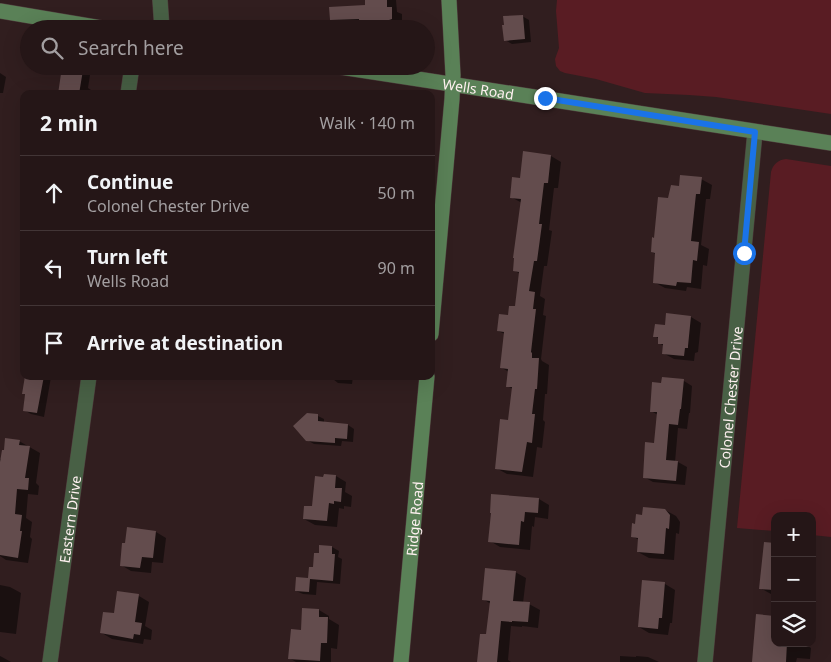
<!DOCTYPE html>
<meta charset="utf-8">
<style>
:root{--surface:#251617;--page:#2d1f20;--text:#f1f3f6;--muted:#a39fa1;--line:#423536}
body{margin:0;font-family:"Noto Sans",sans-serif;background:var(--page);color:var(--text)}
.controls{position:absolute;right:15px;bottom:15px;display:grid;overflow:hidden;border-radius:10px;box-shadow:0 5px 20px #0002}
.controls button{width:45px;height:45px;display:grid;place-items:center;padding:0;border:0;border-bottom:1px solid var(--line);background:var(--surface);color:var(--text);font:25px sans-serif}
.stop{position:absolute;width:15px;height:15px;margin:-11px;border:4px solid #1a73e8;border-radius:50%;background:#fff}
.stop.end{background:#1a73e8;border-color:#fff;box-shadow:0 1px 5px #0008}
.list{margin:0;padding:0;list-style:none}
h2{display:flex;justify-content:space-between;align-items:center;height:65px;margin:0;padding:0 20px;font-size:21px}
h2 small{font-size:16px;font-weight:400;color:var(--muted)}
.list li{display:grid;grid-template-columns:32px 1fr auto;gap:15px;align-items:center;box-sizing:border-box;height:75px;padding:0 20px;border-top:1px solid var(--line)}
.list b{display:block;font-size:19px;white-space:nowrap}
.list p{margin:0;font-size:16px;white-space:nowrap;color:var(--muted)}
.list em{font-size:16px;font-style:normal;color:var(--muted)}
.icon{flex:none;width:28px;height:28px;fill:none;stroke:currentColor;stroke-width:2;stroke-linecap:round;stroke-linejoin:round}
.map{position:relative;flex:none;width:831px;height:662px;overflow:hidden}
.search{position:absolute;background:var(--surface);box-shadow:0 5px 20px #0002;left:20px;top:20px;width:415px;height:55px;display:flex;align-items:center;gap:12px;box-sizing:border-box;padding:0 18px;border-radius:28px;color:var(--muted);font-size:19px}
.panel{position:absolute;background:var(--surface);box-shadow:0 5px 20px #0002;left:20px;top:90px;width:415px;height:290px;border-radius:10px}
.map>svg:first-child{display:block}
</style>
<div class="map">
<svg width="831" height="662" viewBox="0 0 831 662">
<rect width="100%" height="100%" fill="#311e1f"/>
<!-- green -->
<path fill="#591c23" d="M557,0H831V114L716,97L689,95L645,93L596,79L565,73L560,71L556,66L555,59L559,48L556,11Z
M786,159L831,166V537L812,535V516H775V531L737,528L771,172C773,164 778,160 786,159Z"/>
<!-- shadow -->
<path fill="#0007" d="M366,0H396L397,12L402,14V24L399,25V29H369V26L367,24L341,25L331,20L366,6Z
M522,16L529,20L531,42L512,44L505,40Z
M82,71L90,75L88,88L91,90L90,94H59Z
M0,73L6,77L3,93H0Z
M551,156L561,162L558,188H554L549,230L552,231L547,266H544L540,296L545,299L543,315L546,316L541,359L542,361L549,365L547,394H545L543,420L545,422L542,448L537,447L533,477L507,474L496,468L509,421L513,389L507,386L509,372L502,368L505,334L498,331L516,308L520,274L514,270L522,203L511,197L521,179Z
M701,179L712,185L710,199H706L701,245L709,249L707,266L703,265L701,289L687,287L686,291L665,288L654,282L657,255L652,252L655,239L669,200L680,187Z
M691,317L701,323L698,352L695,353L694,361L674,359L663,353L664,346L659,343V339L655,336L666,327Z
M24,331V345L22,344Z
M26,376L51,377L44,417L31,414L24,410Z
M329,376H353L352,384L338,383Z
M684,381L692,386L690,413H689L687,429L678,428L675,462H678L687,467L685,485L653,482L644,477L655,444L658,415L651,411L662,384Z
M318,416L324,419V423L348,425L354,429L353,442L342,441L341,446L314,444L307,440Z
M19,441L40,453L36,483L39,486L38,495L28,494L26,518L32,522L30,537L32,539L28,563L6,560L0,556V459H2Z
M336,476L346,482L345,492L352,496L351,507L344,506V509L339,508L337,527L315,525L304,519L313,508L324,478Z
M539,499L549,505L548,519L535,517L534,527L532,526L530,550L500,547L490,541Z
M665,510L676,516L680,522L679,534L676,533L674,560L649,558L638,552L639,540L632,536L636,525L643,516Z
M128,528L156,532L166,538L163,563L152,562L151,573L131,571L121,565L126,545Z
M775,544V595L771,594L760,588Z
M332,547L339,551L338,557L342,559L340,584L317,582L316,595L303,594L296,591L309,579L320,554Z
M515,572L526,578L523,603L529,604L540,610L538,628L522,626V627L511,626L508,660L511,662H478L487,636L491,604L483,599Z
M643,582L665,584L675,590L672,623H670L668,635L649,633L639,627Z
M0,585L10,587L21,593L16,634L0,632Z
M139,596L149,602L145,626L152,630L151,640L144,639L143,644L112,639L102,633Z
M319,610L329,616V619L339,625L337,649L331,648V662H296L289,658L302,631Z
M775,643H803L811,648L810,659L797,658L796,662H754Z
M0,656L2,657L11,662H0Z
M620,656L636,657V656L648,657L659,662H620Z"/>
<!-- building -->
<path fill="#634c4d" d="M365,0H387V7H392V19L389,20L390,29H368V21H359V19L330,20L329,7L365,5Z
M523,15L525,39L504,41L502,25H504L503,16Z
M62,67L83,70L79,94H58Z
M523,151L551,155L548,183H544L539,224H542L537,261H534L529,291L535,292L533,309H536L531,352L532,353V358H539L537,389H535L532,414H535L532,443L527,442L522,472L495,469L500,419L508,420L512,387H506L508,369L500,368L504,332L497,331L499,314L508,315L509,306H515L519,272L513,271L514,258H513L521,199L510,198L512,177L520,178Z
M680,175L702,177L700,194H696L691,241L699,242L697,261L693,260L691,283L677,282L676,286L653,283L655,253L651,252L652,237L654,238L658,197L668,198L671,185L679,186Z
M666,313L691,316L688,346V348H685L684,356L662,354L663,344H658V337H653L655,324L665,325Z
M25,376H44L37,413L23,411L25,394H22Z
M662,377L684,379L681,409H680L678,425L669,424L666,460L678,461L676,481L643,478L645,442L654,443L657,412H650L652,382L661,383Z
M307,413L318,414V421L348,424L347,439L335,438V443L306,441L293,426Z
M5,438L20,440L19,445L30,446L25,478H29L28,490L17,489L15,514L22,515L20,531H22L18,558L0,555V462L2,450H4Z
M324,474L336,475L335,488H342L341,502L334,501V504L329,503L327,521L303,519L304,506H312L315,476L323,477Z
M491,494L539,498L538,513L525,512L524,522L521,521L519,545L488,542L491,513H490Z
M643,507L665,509L670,515L669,529L666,528L664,554L637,552L638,538L631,537L632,523L635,524L636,514L642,515Z
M127,527L156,531L153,558L142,557L140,568L120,566L122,543H125Z
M764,542L775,543V590L759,589Z
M319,545L332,546V554H335L333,581L310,579L309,592L295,591L296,577L308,578L309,567H313L314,553H319Z
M485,568L516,571L513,601L530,602L528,622L512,621V622L501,621L497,662H477L480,634H486L490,601L482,600Z
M642,580L665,582L662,618H659L658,629L638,627Z
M117,591L139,594L135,622L142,623L140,635L134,634L133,639L100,633L103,612L114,613Z
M302,608L319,609V617H328L327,643H321L320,661L288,659L291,629L301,630Z
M756,614L775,616V643H787L786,662H752Z"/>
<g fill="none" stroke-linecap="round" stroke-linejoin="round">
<defs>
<g id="street">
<path d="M160,0L162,29"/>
<path d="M128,94L132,66"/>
<path id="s1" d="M50,662L89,376"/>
<path id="s2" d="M705,662L755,132"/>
</g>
<g id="secondary">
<path d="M0,11L107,29"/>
<path id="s3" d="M334,66L831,143"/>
<path d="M431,334L452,99L453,75L449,0"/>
<path id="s4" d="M401,662L427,376"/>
</g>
</defs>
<!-- street casing -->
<use href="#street" stroke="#4e3b3c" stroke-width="16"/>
<!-- secondary casing -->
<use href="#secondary" stroke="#4e3b3c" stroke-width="16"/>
<!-- street -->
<use href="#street" stroke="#486045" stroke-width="15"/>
<!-- secondary -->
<use href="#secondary" stroke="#5a8157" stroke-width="15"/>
</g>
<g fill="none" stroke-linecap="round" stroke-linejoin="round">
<!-- route -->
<path stroke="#1a73e8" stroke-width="6" d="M545,98L755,132L744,253"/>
</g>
<g text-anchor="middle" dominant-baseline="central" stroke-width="4" stroke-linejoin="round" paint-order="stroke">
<!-- street labels -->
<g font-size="14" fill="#fef0f0" stroke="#130b0b">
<text stroke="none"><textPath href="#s3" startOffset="146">Wells Road</textPath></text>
<text stroke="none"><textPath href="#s2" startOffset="266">Colonel Chester Drive</textPath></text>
<text stroke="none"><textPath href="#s1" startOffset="144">Eastern Drive</textPath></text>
<text stroke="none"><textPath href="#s4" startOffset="144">Ridge Road</textPath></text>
</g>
</g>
</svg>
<div class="controls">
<button>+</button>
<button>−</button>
<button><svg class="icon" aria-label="layers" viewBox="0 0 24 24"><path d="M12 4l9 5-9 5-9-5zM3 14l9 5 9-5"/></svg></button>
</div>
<div class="stop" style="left:744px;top:253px"></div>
<div class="stop end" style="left:545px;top:98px"></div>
<div class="search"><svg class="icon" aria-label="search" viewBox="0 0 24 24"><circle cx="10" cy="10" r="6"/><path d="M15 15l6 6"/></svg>Search here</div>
<section class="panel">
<h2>2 min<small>Walk · 140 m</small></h2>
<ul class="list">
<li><svg class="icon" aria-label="ahead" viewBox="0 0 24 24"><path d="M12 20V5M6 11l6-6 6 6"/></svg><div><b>Continue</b><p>Colonel Chester Drive</p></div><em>50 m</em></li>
<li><svg class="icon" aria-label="left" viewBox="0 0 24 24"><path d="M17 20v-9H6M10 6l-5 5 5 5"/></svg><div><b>Turn left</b><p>Wells Road</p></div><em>90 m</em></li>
<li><svg class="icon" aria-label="arrive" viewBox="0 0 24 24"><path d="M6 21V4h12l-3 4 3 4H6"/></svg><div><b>Arrive at destination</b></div></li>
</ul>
</section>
</div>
